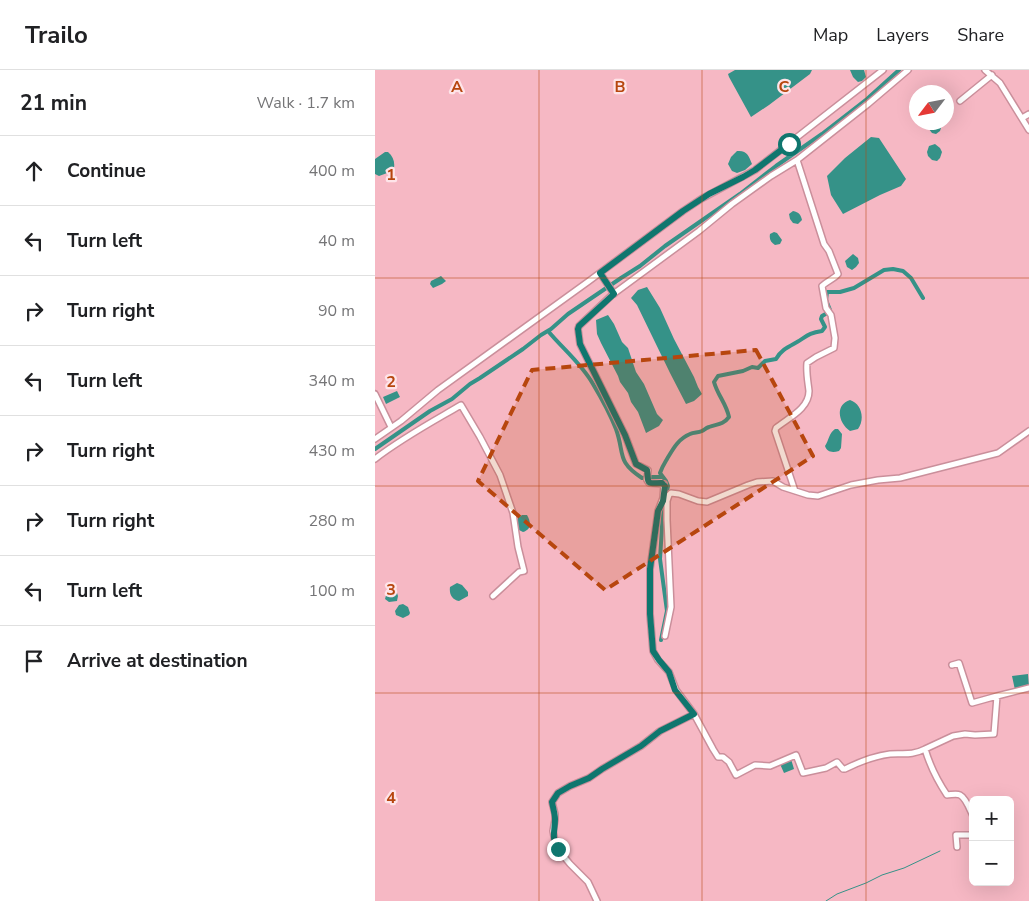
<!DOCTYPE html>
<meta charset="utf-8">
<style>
:root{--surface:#fff;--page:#f6f6f6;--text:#202124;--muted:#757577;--line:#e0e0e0}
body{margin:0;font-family:"Nunito Sans",sans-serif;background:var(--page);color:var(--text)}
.controls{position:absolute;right:15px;bottom:15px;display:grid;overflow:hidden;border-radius:8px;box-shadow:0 5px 20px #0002}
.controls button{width:45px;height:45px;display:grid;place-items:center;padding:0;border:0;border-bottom:1px solid var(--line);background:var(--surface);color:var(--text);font:25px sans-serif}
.compass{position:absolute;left:534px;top:15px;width:45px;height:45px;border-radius:50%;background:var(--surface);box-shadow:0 5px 20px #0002;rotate:238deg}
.stop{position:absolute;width:15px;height:15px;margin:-11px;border:4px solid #0f766e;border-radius:50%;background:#fff}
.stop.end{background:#0f766e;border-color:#fff;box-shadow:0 1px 5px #0008}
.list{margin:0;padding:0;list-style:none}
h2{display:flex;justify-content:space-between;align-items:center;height:65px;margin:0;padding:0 20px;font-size:21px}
h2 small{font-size:16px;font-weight:400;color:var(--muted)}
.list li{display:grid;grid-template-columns:32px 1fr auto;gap:15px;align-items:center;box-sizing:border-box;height:70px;padding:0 20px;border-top:1px solid var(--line)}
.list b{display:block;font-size:19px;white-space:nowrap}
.list em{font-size:16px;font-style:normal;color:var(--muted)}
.icon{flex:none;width:28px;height:28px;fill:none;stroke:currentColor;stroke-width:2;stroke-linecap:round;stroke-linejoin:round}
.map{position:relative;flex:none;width:654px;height:831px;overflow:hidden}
header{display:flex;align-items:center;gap:30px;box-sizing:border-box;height:70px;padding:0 25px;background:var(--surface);border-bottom:1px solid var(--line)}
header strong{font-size:24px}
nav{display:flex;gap:28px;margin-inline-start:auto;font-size:18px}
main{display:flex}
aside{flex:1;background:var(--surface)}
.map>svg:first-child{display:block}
</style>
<header>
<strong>Trailo</strong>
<nav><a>Map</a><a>Layers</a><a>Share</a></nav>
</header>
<main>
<aside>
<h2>21 min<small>Walk · 1.7 km</small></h2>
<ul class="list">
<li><svg class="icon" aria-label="ahead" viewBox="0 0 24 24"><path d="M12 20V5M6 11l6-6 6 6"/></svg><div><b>Continue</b></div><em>400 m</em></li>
<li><svg class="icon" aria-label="left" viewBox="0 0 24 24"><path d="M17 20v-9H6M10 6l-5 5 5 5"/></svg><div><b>Turn left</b></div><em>40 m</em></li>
<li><svg class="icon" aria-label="right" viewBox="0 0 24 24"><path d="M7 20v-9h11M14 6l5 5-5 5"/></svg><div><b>Turn right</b></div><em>90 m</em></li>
<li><svg class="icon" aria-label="left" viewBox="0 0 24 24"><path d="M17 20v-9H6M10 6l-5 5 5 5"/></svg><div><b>Turn left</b></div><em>340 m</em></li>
<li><svg class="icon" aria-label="right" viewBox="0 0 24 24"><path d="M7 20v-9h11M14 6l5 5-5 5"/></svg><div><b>Turn right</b></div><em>430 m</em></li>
<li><svg class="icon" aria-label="right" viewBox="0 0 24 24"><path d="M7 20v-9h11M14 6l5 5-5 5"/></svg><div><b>Turn right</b></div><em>280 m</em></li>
<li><svg class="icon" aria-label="left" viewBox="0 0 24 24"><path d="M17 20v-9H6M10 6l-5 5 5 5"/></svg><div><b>Turn left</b></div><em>100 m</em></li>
<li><svg class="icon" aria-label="arrive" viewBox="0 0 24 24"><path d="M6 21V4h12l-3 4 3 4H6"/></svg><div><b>Arrive at destination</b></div></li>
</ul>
</aside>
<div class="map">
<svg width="654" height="831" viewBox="0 0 654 831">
<rect width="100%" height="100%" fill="#f6b8c4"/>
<!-- water -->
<path fill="#359288" d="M360,0H437L435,4L394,35L376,47L354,7L353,4Z
M475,0H489L491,7L487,11L483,12L478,7Z
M551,53H563L566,58L565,61L561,64L557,63L550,54Z
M496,67L504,68L531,109L526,116L505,125L468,144L456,125L452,106L470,88Z
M560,74L565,78L567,82L565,88L562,91L557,90L553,86L552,82L554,76Z
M362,81C372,80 374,86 377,94L370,100L362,103L357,101L353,94L356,87Z
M10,82H13C18,86 20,92 19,98L15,102L4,106L0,104V89Z
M418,141C424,142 426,145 427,150L423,154L418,153L415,149L414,144Z
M399,162L402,163L407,170L405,174L400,175C396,172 394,170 395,164Z
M478,184L483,188L484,193L481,197L477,200L472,197L470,191Z
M66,206L71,211L67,214L58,218L55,214L56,211Z
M272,217L285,238L299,269L319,307L323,317L327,324L319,331L311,334L295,303L262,235L256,228L263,220Z
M233,245L239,254L247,272L253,278L261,302L269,314L282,344L288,350L284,356L271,363L263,342L256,332L253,323L245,312L243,306L226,273L222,264L221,250Z
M22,321L25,327L11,334L8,327Z
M475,330C487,334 490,349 483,359L475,361C464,354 459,335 475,330Z
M460,359H463L467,364L466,378L464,381C457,383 452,382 450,376C454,370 454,363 460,359Z
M147,445H152C156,452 157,459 148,462L144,460L142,453L143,448Z
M82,513L87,515L93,522V526L84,531C77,530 74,524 75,517Z
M16,520H18L22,523L23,526L22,531L14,532L10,529L12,522Z
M28,534L33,537L35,543L34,545L28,548L21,545L20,541L24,535Z
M653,604L654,617L640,620L637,606Z
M416,689L419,699L409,703L405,694Z"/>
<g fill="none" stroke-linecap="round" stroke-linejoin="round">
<!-- stream -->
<path stroke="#359288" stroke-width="1" d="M451,831L462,824L491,813L507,805L529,798L565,781"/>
<!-- canal -->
<path stroke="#359288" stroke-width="4" d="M455,240L451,230L452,222H465L479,218L509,200L518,199L528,201L536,208L548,228
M173,261C188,279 206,293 218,314C227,329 235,344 241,359C250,384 241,391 267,408L277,407H287
M0,379L55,341L77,329L95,314L105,308L148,279L166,265L176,259L193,244L246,208L265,196L290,176L365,124L401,96L447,64L492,29L524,0
M286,570L292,541L285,489L287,457L289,433L293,416L291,411L285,403C287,397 289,394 292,389C298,379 303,369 315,364C319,362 323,363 327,361C329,360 331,358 334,357C342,354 348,355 354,347C351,333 343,326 339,312L343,306L368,301L377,297L383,298L390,291L401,289C406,280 413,277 422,272C432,266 434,263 447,261L450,257L446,249L447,246L454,242"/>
<defs>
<path id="minor" d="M533,0L493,34L422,90L396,106L357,134L324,161L237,225L204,256L203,259L205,274L250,365L261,394L273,400L272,410L274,413L289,414L288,428L283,441L275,499V544L278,581L283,590L294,602L301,620L319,644L338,679L343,687H348L354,692L361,705L380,695L395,696L421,685L428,703L451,698L462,692L468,699H470C484,692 499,686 515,684C529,683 536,686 550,679
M610,0L625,13L654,60
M585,31L617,5
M647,48L654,44
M225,203L239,224
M0,324L16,357
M0,369L26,351L63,320L214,211L308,141L326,129L380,100L508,0
M0,389C27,368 57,352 86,335L105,367L125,405L138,443L143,477L149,501L144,502L118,526
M420,421L400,361L401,358C413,348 434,339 434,321C433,312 431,303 432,293L441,287L459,278L460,268L456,245L451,238L447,216C452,211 459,209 463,204L454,181L449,174L422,90
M290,566L296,537L292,450V431L294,425L296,423L304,424L323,431L332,432L373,415L382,412L398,411L408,417L433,425L443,426L476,415L503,410L525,408L623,383L654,361
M577,595L584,593L597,633L622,626
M598,746C595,740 591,728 585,725C581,723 576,725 572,725C562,710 555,696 550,679L578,666L590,664L600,665L619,664L622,626L654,618
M582,777L581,765H595L598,763
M222,831L213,812L195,794L181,777L178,761L180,750V744L177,732L183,723L195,716L214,708L227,699L266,676L285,661L319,644"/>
</defs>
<!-- minor casing -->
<use href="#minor" stroke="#ca8f9b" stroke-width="8"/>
<!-- minor -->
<use href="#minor" stroke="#fff" stroke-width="5"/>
</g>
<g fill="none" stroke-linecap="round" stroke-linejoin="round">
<!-- route -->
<path stroke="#0f766e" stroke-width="6" d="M183,779C176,767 180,762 180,749C180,744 178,738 177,732L183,723L195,716L214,708L227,699L266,676L285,661L319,644L300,620L294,602L284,590L278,581L275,544V499L283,441L288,431L290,416L287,413C270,414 274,414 272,400L261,394L250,365L205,274L203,259L204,256L239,224L225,203L308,141L334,124L368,107L380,100L414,74"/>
</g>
<!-- marked area -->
<path fill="#b7460e" fill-opacity="0.2" stroke="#b7460e" stroke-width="4" stroke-dasharray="10 6" stroke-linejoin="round" d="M381,280L438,386L230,520L103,411L157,300Z"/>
<!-- grid -->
<path fill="none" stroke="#b7460e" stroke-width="1" stroke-opacity="0.55" d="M164,0V831M327,0V831M491,0V831M0,208H654M0,416H654M0,623H654"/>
<g font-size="16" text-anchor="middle" font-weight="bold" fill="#b7460e" stroke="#fee4e9" stroke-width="4.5" stroke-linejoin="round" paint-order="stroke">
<text x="82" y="22">A</text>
<text x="245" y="22">B</text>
<text x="409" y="22">C</text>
<text x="16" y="110">1</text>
<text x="16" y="317">2</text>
<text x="16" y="525">3</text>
<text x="16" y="733">4</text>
</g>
</svg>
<div class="controls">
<button>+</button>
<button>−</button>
</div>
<svg class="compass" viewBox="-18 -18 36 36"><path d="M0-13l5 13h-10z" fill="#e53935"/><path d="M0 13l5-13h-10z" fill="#757577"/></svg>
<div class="stop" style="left:414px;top:74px"></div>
<div class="stop end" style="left:183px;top:779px"></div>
</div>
</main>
